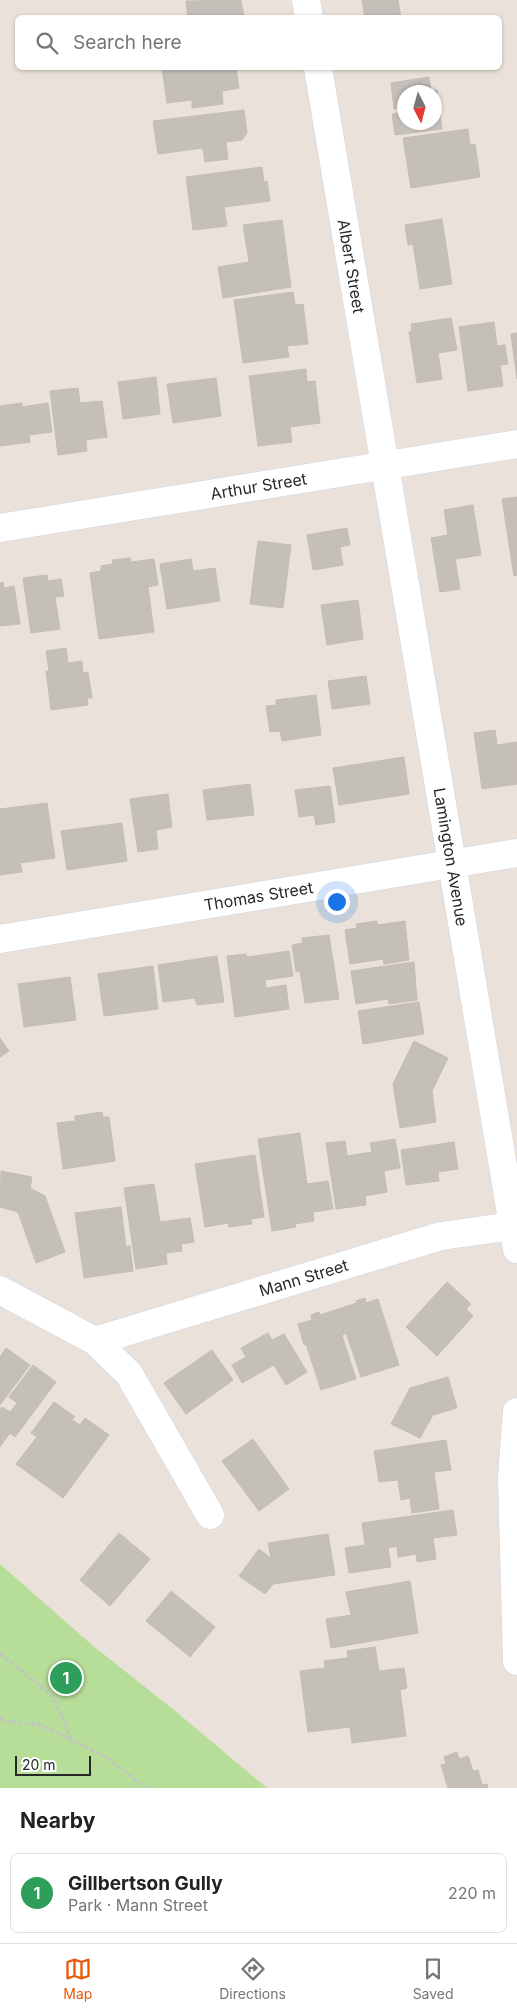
<!DOCTYPE html>
<meta charset="utf-8">
<style>
:root{--surface:#fff;--page:#f6f6f6;--text:#222;--muted:#767676;--line:#e0e0e0;--accent:#ea580c}
body{margin:0;font-family:Inter,sans-serif;background:var(--page);color:var(--text)}
.compass{position:absolute;left:397px;top:85px;width:45px;height:45px;border-radius:50%;background:var(--surface);box-shadow:0 1px 4px #0004;rotate:174deg}
.scale{position:absolute;left:15px;bottom:12px;width:76px;box-sizing:border-box;padding-left:5px;border:2px solid #282828;border-top:0;font-size:14px;line-height:18px;white-space:nowrap;color:#282828;-webkit-text-stroke:4px #fff;paint-order:stroke}
.you{position:absolute;left:336px;top:901px;width:18px;height:18px;margin:-12px;border:4px solid #fff;border-radius:50%;background:#1a73e8;box-shadow:0 0 0 8px #1a73e833}
.badge{display:grid;place-items:center;width:32px;height:32px;border-radius:50%;background:var(--accent);color:#fff;font-size:16px;font-weight:700}
.pin{position:absolute;translate:-50% -50%;border:2px solid #fff;box-shadow:0 1px 5px #0006}
.list{margin:0;padding:0;list-style:none}
h2{display:flex;justify-content:space-between;align-items:center;height:65px;margin:0;padding:0 20px;font-size:21px}
h2 small{font-size:16px;font-weight:400;color:var(--muted)}
.list li{display:grid;grid-template-columns:32px 1fr auto;gap:15px;align-items:center;box-sizing:border-box;height:80px;margin:0 10px 10px;padding:0 10px;border:1px solid var(--line);border-radius:8px}
.list b{display:block;font-size:19px;white-space:nowrap}
.list p{margin:0;font-size:16px;white-space:nowrap;color:var(--muted)}
.list em{font-size:16px;font-style:normal;color:var(--muted)}
.icon{flex:none;width:28px;height:28px;fill:none;stroke:currentColor;stroke-width:2;stroke-linecap:round;stroke-linejoin:round}
.map{position:relative;flex:none;width:517px;height:1788px;overflow:hidden}
.search{position:absolute;background:var(--surface);box-shadow:0 1px 4px #0004;left:15px;right:15px;top:15px;height:55px;display:flex;align-items:center;gap:12px;box-sizing:border-box;padding:0 18px;border-radius:8px;color:var(--muted);font-size:19px}
.sheet{height:155px;background:var(--surface)}
nav{display:flex;justify-content:space-around;align-items:center;box-sizing:border-box;height:70px;border-top:1px solid var(--line);background:var(--surface);font-size:14px;color:var(--muted)}
nav a{display:grid;justify-items:center;gap:2px}
nav .on{color:var(--accent)}
.map>svg:first-child{display:block}
</style>
<div class="map">
<svg width="517" height="1788" viewBox="0 0 517 1788">
<rect width="100%" height="100%" fill="#eae2da"/>
<!-- green -->
<path fill="#b7de99" d="M0,1564L92,1645L174,1710L267,1788H0Z"/>
<!-- building -->
<path fill="#c5bfba" stroke="#c5bdb4" d="M241,0L244,17L188,18L186,1Z
M362,0H398L401,18H365Z
M162,68H236L239,88L222,91L223,104L192,108V100L167,103Z
M429,77L431,91L437,90L442,129L395,135L392,114L404,112V122H434V92H404V107L394,109L391,83Z
M244,110L247,133L242,140L226,142L228,159L205,162L203,148L158,154L153,121Z
M468,129L470,145L475,144L480,177L411,188L403,138Z
M262,167L264,182L267,181L270,201L224,207L227,226L193,230L186,177Z
M442,219L452,284L420,289L413,244L408,245L405,225Z
M282,220L291,287L223,298L218,267L249,262L243,225Z
M293,292L295,305L303,304L308,344L287,346L289,357L243,363L234,300Z
M451,318L457,350L438,353L442,379L417,383L409,332L412,331L411,324Z
M494,322L497,346L505,345L508,364L500,365L503,386L468,391L459,327Z
M517,333V379L511,334Z
M306,369L307,382L315,381L320,423L290,427L292,442L258,446L249,376Z
M156,377L160,414L123,419L118,382Z
M216,378L221,416L173,423L167,384Z
M78,388L80,403L102,401L107,437L86,440L87,451L58,455L50,391Z
M22,403V407L48,403L52,432L29,435L30,442L0,446V406Z
M517,497V575L514,576L502,499Z
M473,505L481,555L455,559L460,589L440,592L431,538L448,535L444,510Z
M347,528L350,545L340,547L343,565L313,570L307,535Z
M258,541L291,545L283,608L250,604Z
M130,558L131,562L154,559L158,585L148,587L154,632L99,639L90,573L101,571V566L113,564L112,560Z
M191,559L193,571L215,568L220,601L167,609L160,564Z
M47,575L48,581L61,579L64,596L55,597L60,629L31,633L23,578Z
M3,582L4,588L14,586L20,624L0,626V583Z
M358,600L363,639L327,645L321,605Z
M66,648L68,663L82,661L83,673L88,672L92,698H87L88,705L51,710L46,671H49L46,651Z
M366,676L370,704L332,709L328,681Z
M316,695L321,735L282,741L280,731L270,732L266,706L276,705V700Z
M495,730L497,745L517,742V784L482,789L474,733Z
M404,757L409,794L339,805L333,768Z
M250,784L254,815L207,820L203,790Z
M330,786L335,822L316,825L314,815L299,817L295,790Z
M168,794L172,827L156,830L158,849L138,852L130,799Z
M47,803L55,858L20,863L22,872L0,875V809Z
M122,823L127,861L67,870L61,831Z
M377,921V925L405,921L409,960L384,964L383,959L350,964L345,930L357,928L356,924Z
M329,935L339,999L305,1003L300,971L296,972L292,945L303,943L302,938Z
M289,951L293,976L265,980L266,988L286,985L289,1009L235,1017L227,956L246,954L247,957Z
M217,956L224,1002L197,1005L195,998L163,1002L158,965Z
M414,962L417,1000L389,1004L388,999L356,1004L351,971Z
M153,966L158,1009L104,1016L98,974Z
M70,977L76,1020L24,1027L18,984Z
M419,1002L424,1034L363,1044L358,1011Z
M0,1038L9,1051L0,1057Z
M414,1041L448,1058L432,1091L436,1122L400,1128L393,1084Z
M102,1112L103,1117H109L115,1161L63,1169L57,1123L75,1121V1116Z
M300,1133L307,1184L328,1181L333,1209L313,1212L314,1221L295,1224L296,1227L272,1231L258,1139Z
M395,1139L400,1168L384,1171L387,1192L365,1196L366,1205L336,1209L326,1143L345,1141L347,1156L372,1152L370,1143Z
M454,1142L458,1169L438,1172L439,1181L406,1185L401,1150Z
M255,1155L264,1217L251,1219L252,1224L229,1227L228,1223L205,1227L195,1164Z
M1,1171L32,1177L30,1188L45,1196L65,1252L36,1263L18,1212L0,1207Z
M154,1184L160,1222L190,1218L194,1242L181,1244L182,1251L166,1253L167,1264L136,1269L124,1188Z
M121,1207L126,1247L130,1246L133,1271L84,1278L75,1213Z
M447,1282L471,1304L466,1309L473,1316L437,1356L406,1327Z
M365,1298L366,1303L378,1299L399,1365L361,1377L338,1309L357,1303L356,1301Z
M338,1309L345,1334L342,1335L356,1379L321,1390L306,1344L304,1345L298,1324L312,1320L311,1315L319,1312L320,1315Z
M268,1333L272,1340L284,1334L307,1372L286,1385L274,1365L242,1383L232,1365L246,1357L241,1348Z
M6,1348L30,1365L0,1405V1357Z
M212,1350L233,1380L186,1414L164,1383Z
M33,1365L56,1382L15,1437L10,1433L0,1447V1410L2,1407L10,1412L17,1403L9,1397Z
M448,1377L457,1408L433,1415L420,1438L391,1424L410,1388Z
M54,1402L75,1417L72,1420L80,1425L85,1418L109,1435L63,1498L16,1464L37,1437L31,1433Z
M253,1439L289,1489L259,1511L222,1461Z
M446,1440L451,1470L434,1472L439,1509L412,1513L410,1498L401,1500L398,1480L379,1482L374,1451Z
M453,1510L457,1535L433,1538L436,1559L417,1562L416,1554L398,1557L397,1546L388,1548L391,1567L349,1573L345,1548L365,1545L362,1523Z
M119,1533L150,1559L110,1606L80,1580Z
M328,1534L335,1575L273,1584L265,1594L239,1576L259,1549L271,1558L268,1543Z
M410,1581L418,1633L331,1648L326,1619L351,1615L346,1592Z
M171,1591L215,1627L190,1657L146,1621Z
M375,1647L379,1671L404,1668L407,1688L400,1690L406,1736L352,1743L350,1727L308,1732L300,1671L325,1668L324,1661L348,1658L347,1651Z
M457,1752L459,1759L468,1756L473,1771L478,1770L482,1785L487,1784L488,1788H448L441,1765L446,1764L444,1757Z"/>
<g fill="none" stroke-linecap="round" stroke-linejoin="round">
<defs>
<g id="minor">
<path d="M306,0L309,18"/>
<path id="s1" d="M318,68L517,1249"/>
<path id="s2" d="M0,528L517,444"/>
<path id="s3" d="M0,939L517,853"/>
<path d="M0,1290L95,1341"/>
<path d="M517,1412L512,1477L517,1661"/>
<path id="s4" d="M210,1515L129,1374L95,1341L441,1236L513,1226"/>
</g>
</defs>
<!-- minor casing -->
<use href="#minor" stroke="#d0d5e1" stroke-width="29"/>
<!-- path -->
<path stroke="#c3c3c3" stroke-width="3" stroke-dasharray="4 2.5" stroke-linecap="butt" d="M0,1654L53,1696L72,1740
M0,1718L4,1721L40,1725L105,1756L146,1788"/>
<!-- minor -->
<use href="#minor" stroke="#fff" stroke-width="28"/>
</g>
<g text-anchor="middle" dominant-baseline="central" stroke-width="5" stroke-linejoin="round" paint-order="stroke">
<!-- street labels -->
<g font-size="16" fill="#282828" stroke="#fff">
<text stroke="none"><textPath href="#s1" startOffset="201">Albert Street</textPath></text>
<text stroke="none"><textPath href="#s2" startOffset="262">Arthur Street</textPath></text>
<text stroke="none"><textPath href="#s1" startOffset="800">Lamington Avenue</textPath></text>
<text stroke="none"><textPath href="#s3" startOffset="262">Thomas Street</textPath></text>
<text stroke="none"><textPath href="#s4" startOffset="428">Mann Street</textPath></text>
</g>
</g>
</svg>
<svg class="compass" viewBox="-18 -18 36 36"><path d="M0-13l5 13h-10z" fill="#e53935"/><path d="M0 13l5-13h-10z" fill="#767676"/></svg>
<div class="scale">20 m</div>
<div class="you"></div>
<div class="pin badge" style="left:66px;top:1678px;background:#2e9e5b">1</div>
<div class="search"><svg class="icon" aria-label="search" viewBox="0 0 24 24"><circle cx="10" cy="10" r="6"/><path d="M15 15l6 6"/></svg>Search here</div>
</div>
<section class="sheet">
<h2>Nearby<small></small></h2>
<ul class="list">
<li><span class="badge" style="background:#2e9e5b">1</span><div><b>Gillbertson Gully</b><p>Park · Mann Street</p></div><em>220 m</em></li>
</ul>
</section>
<nav>
<a class="on"><svg class="icon" aria-label="map" viewBox="0 0 24 24"><path d="M3 6l6-2 6 2 6-2v14l-6 2-6-2-6 2zM9 4v14M15 6v14"/></svg>Map</a>
<a><svg class="icon" aria-label="directions" viewBox="0 0 24 24"><path d="M12 3l9 9-9 9-9-9zM9 14v-3h6M13 9l2 2-2 2"/></svg>Directions</a>
<a><svg class="icon" aria-label="saved" viewBox="0 0 24 24"><path d="M7 4h10v16l-5-4-5 4z"/></svg>Saved</a>
</nav>
